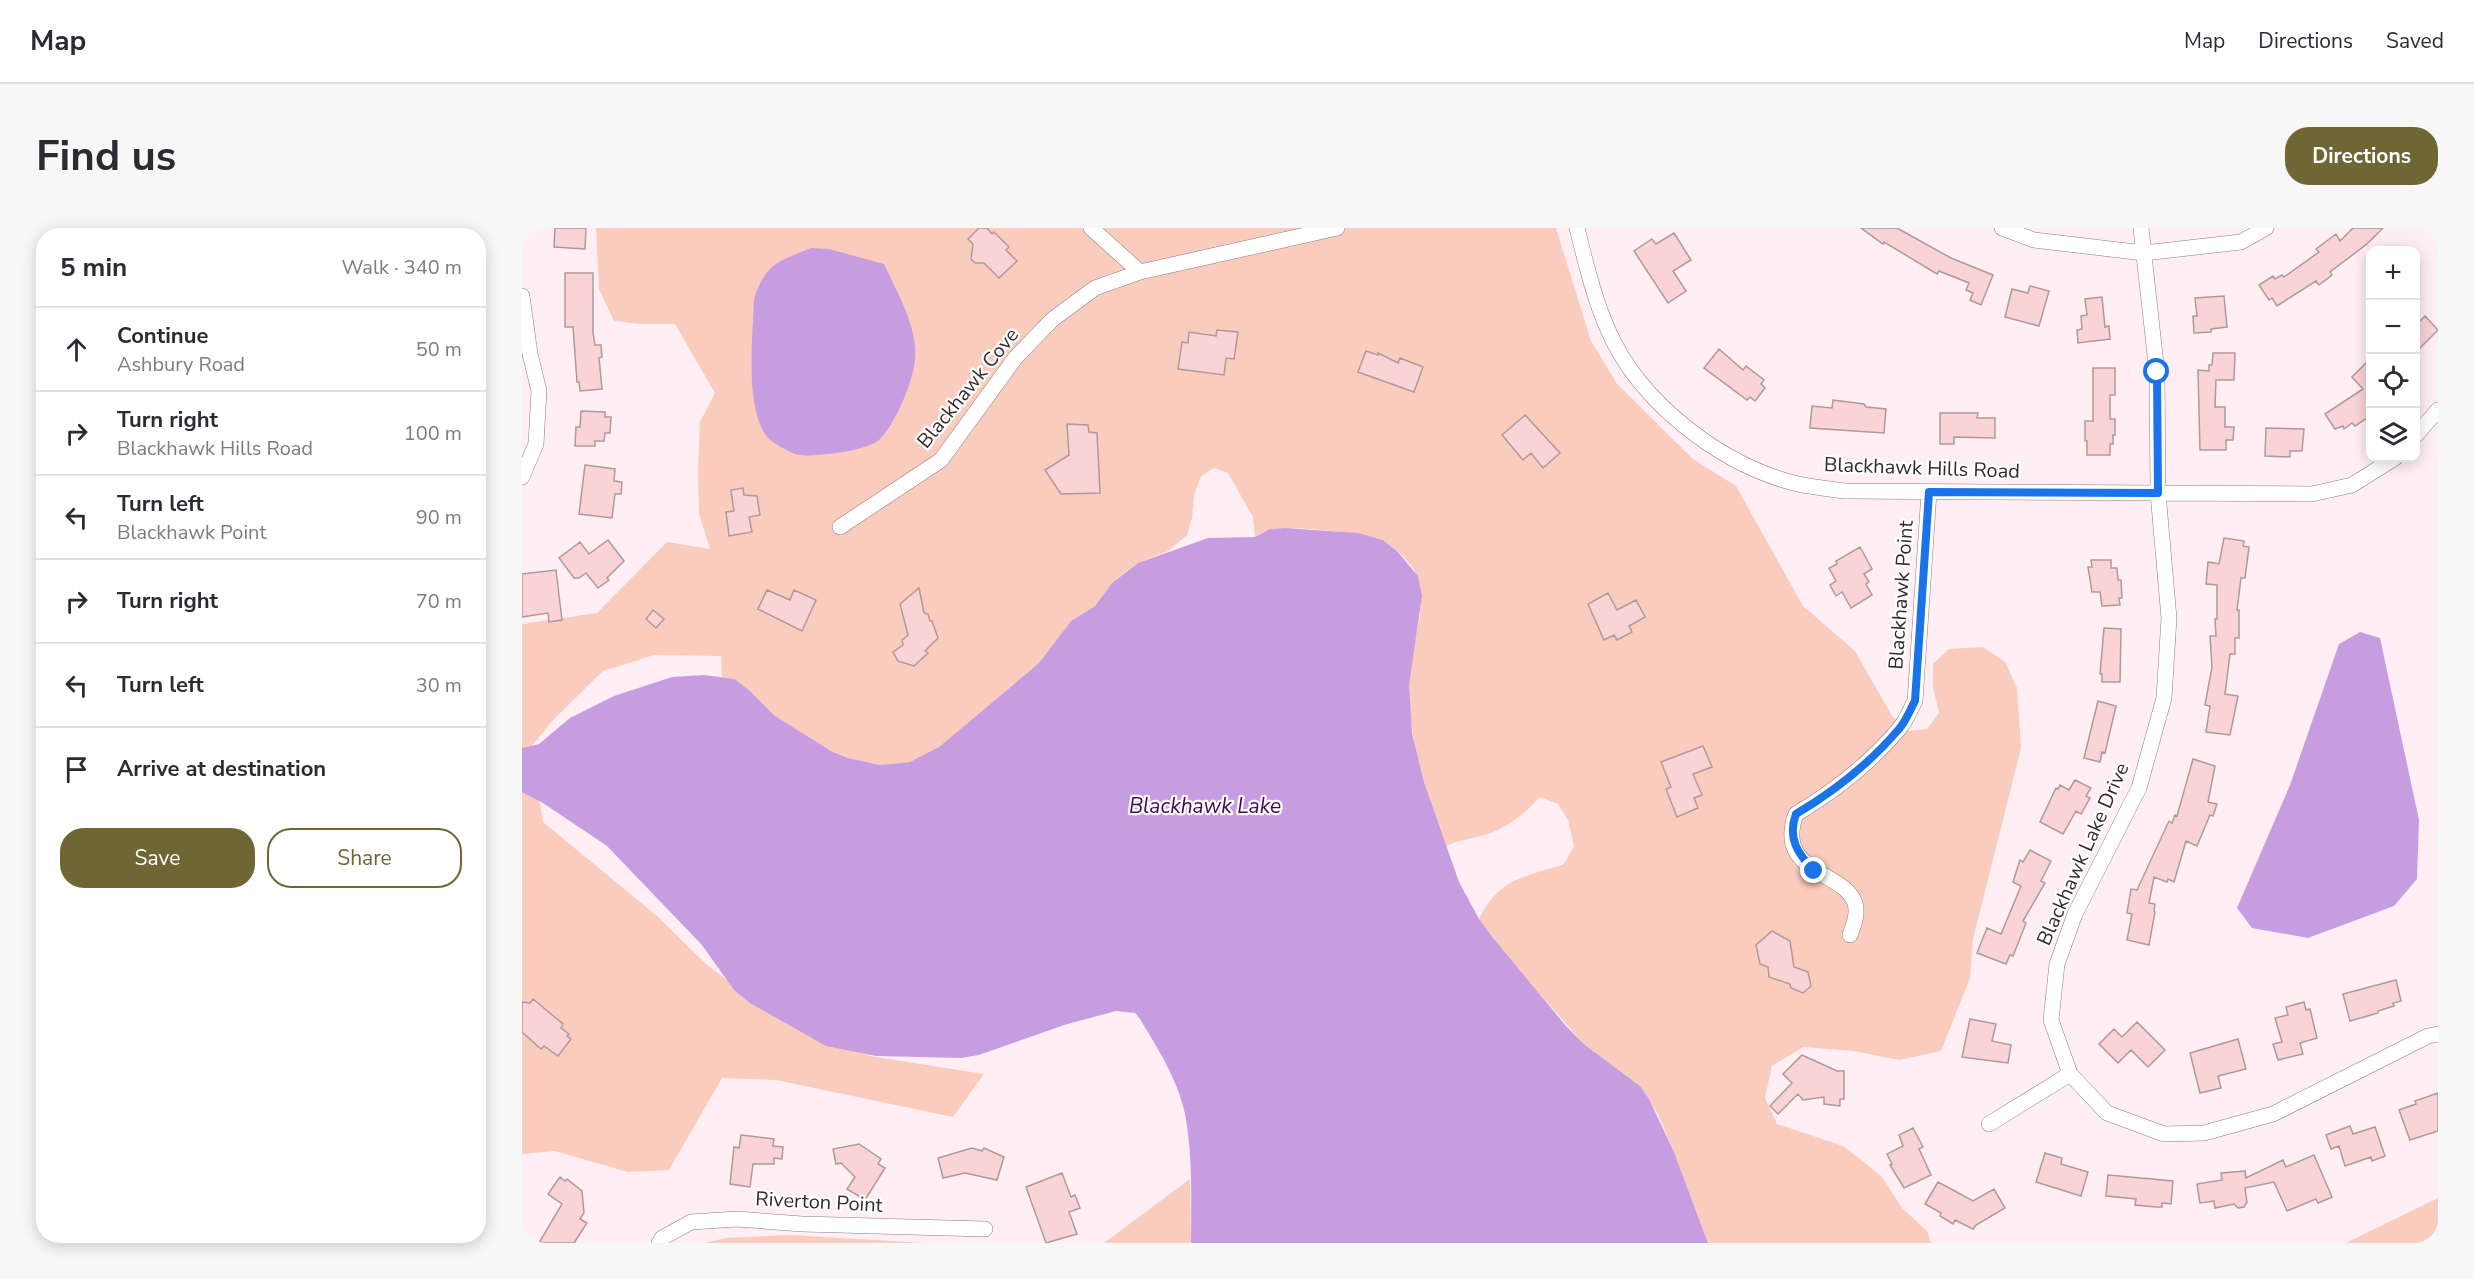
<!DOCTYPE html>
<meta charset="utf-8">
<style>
:root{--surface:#fff;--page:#f7f7f7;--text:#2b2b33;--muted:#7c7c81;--line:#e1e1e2;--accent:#6e6633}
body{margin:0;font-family:"Nunito Sans",sans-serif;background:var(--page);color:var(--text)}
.controls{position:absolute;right:18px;top:18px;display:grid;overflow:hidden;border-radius:12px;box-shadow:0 3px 15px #0003}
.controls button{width:54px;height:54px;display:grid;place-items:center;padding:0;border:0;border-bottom:2px solid var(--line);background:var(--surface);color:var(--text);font:30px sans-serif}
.stop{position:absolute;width:18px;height:18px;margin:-14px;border:4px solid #1a73e8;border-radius:50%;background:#fff}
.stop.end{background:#1a73e8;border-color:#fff;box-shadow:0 2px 6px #0008}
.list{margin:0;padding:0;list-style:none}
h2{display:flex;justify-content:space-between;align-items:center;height:78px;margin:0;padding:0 24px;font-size:26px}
h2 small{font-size:20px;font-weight:400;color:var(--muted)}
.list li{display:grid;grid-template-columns:39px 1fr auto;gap:18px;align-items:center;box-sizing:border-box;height:84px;padding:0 24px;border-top:2px solid var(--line)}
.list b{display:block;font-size:22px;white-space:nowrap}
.list p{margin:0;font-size:20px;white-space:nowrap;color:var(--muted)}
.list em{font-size:20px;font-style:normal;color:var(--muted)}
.actions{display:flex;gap:12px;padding:18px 24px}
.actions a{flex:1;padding:14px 0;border:2px solid var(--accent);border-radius:24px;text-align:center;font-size:21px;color:var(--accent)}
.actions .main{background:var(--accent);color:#fff}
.icon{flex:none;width:33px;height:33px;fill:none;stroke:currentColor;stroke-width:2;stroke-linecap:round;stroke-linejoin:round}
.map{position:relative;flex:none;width:1916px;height:1015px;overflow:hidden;border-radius:24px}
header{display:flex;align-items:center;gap:36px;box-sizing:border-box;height:84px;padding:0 30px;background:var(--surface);border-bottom:2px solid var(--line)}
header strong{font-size:28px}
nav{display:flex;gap:33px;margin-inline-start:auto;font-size:21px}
.intro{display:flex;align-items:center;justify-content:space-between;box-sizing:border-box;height:144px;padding:0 36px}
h1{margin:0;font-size:42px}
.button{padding:15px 27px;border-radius:24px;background:var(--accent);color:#fff;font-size:21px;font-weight:700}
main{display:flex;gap:36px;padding:0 36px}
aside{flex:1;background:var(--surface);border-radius:24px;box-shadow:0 3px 15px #0003}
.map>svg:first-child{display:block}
</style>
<header>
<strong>Map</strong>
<nav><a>Map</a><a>Directions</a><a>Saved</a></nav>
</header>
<div class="intro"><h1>Find us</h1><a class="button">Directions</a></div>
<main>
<aside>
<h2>5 min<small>Walk · 340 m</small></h2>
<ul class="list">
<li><svg class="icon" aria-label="ahead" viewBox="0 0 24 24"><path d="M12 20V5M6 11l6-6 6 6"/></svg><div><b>Continue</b><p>Ashbury Road</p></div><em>50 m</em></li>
<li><svg class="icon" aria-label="right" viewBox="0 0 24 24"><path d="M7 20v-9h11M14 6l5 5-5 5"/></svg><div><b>Turn right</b><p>Blackhawk Hills Road</p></div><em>100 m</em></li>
<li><svg class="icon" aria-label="left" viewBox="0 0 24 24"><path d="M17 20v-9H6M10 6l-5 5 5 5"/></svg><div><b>Turn left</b><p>Blackhawk Point</p></div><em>90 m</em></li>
<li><svg class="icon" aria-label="right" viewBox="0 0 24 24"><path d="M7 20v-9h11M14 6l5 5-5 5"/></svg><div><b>Turn right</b></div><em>70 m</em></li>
<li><svg class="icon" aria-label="left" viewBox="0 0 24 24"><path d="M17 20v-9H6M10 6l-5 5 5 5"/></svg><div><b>Turn left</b></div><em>30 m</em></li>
<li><svg class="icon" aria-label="arrive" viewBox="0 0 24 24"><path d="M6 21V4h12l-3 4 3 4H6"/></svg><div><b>Arrive at destination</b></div></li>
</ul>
<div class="actions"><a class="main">Save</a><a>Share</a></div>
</aside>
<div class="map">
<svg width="1916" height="1015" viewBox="0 0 1916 1015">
<rect width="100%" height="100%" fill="#ffeef3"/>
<!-- green -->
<path fill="#faccbe" d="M74,0H1034L1069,113L1095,156L1171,231L1214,258L1281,378L1333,423L1370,488L1385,503L1405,501L1417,485L1411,459V436L1427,421L1461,419L1483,434L1495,460L1499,520L1451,711L1448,750L1419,823L1377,832L1332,823L1281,819L1250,838L1243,870L1255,896L1321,918L1342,934L1360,949L1380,980L1405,1003L1409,1015H1186L1152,924L1135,884L1118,858L1063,817L986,730L957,691C978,649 1001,650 1042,636L1052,618L1046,592L1036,576L1018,569C1003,586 983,602 960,608C948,611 936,612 924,618C906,566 886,514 887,458C887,427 906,378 896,350C892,337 874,320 862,313C850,305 764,297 749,301C744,302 738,306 733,309L731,289L706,245L692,240L679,248L672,267L670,290L665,307L646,323L616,335L602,345L590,355L573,378L549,393L517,435L417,519L401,529L388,534L358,537L326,530L294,516L253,488L228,463L213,451L200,449L199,428L132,427L81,443L32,491L9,519L21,594L135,688L186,738L241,778L348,828L462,846L431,889L254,852L200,850L147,942L106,944L33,923L0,926V396L75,385L145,314L188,321L177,286L176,243L178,194L193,165L153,96H117L92,93L77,61Z
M668,951L669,1015H582Z
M1916,970V1015H1824Z
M268,1007L402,1015H182L204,1010Z"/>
<!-- water -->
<path fill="#c79de2" d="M289,20L307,21L362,36C376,67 399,103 392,139C388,160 372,198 357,212C345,223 294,229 277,227C270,226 251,215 246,210C222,181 231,107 232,71C244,34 256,34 289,20Z
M763,300L836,305L861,312L875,323L896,348L900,368L887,457L890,505L902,554L937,654L957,691L971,710L1044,798L1063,817L1118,858L1127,871L1152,924L1186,1015H669C669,973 671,928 663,886C656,852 636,821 618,791L613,785L594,783L542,797L457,827L439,830L354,828L304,818L228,775L212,762L180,717L85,618L21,575L0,564V520L17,516L48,490L92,468L150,449L182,447L213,451L228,463L253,488L309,523L326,530L358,537L388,534L417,519L517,435L549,393L573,378L590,355L616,335L686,310L733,309L748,301Z
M1838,404L1858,410L1897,592L1895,651L1872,678L1786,710L1730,700L1715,680L1768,557L1817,416Z"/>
<!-- building -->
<path fill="#f9d3d5" stroke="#af9a9a" stroke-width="1.5" d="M33,0H64L63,21L32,19Z
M457,0H465L470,6L472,4L487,19L484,22L495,33L477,50L462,35H453L449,31L451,16L446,11Z
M1339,0H1375L1429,30L1471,47L1459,77L1448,72L1451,65L1444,62L1447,55L1417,43L1415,46L1362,14L1361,16Z
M1831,0H1861L1845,16L1808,44L1810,47L1797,57L1794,53L1755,78L1750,70L1747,72L1737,57L1751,48L1753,51L1760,47L1762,49L1797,24L1794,21L1814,6L1818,13Z
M1152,5L1169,32L1151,43L1164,63L1146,75L1112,23L1130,11L1134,16Z
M43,45H71V105L73,117H79L80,129L77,130L80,161L58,163L57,154H55L51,99H43Z
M1508,58L1527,63L1517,98L1483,89L1490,61L1506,65Z
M1702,68L1705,99L1689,101V104L1672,105L1671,88H1675L1673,70Z
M1580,69L1583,99L1587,98L1588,111L1556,115L1555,102L1560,101L1559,88L1565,87L1563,71Z
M1903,88L1916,102L1893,125V98Z
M695,102L716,104L712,131L704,130L702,147L656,141L660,114L666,115L667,104L694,108Z
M1197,121L1221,142L1224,138L1242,152L1239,156L1243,160L1233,173L1228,169L1225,172L1182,140Z
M844,123L856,127V125L876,135L878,130L901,139L892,164L836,144Z
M1691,125H1713L1712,152H1694L1693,179H1703V199H1712L1711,212H1704V222H1678L1676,142L1687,143V137H1690Z
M1848,131V188L1833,198L1830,195L1822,201L1821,198L1813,201L1803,186L1841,161L1830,149Z
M1571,140H1593V167H1588V191H1593V207H1591V216H1588V227H1565V213H1563V193H1571Z
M1311,172L1342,176L1344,179L1364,181L1362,205L1288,200L1290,178L1310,180Z
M59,183L83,184V189H89L88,205H83L82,213H73V218H53L54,199H58Z
M1418,185H1456L1455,190H1473V210L1432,209V216H1418Z
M1003,187L1038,225L1021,240L1009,225L1001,232L980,207Z
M545,196L566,197L567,204L575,205L578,265L539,266L523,242L547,227Z
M1744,200L1782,201L1780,223H1768V229L1743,228Z
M63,237L93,241L92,253L100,254L99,266H93L90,290L57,286Z
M221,260L222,267L235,268L238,287L227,289L230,304L207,308L204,284L212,283L209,262Z
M1702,310L1722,313L1721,318L1727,319L1723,350H1719L1715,382H1717V410H1713V426H1708L1703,466L1716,468L1708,507L1684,504L1688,478L1683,477L1690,439L1688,408H1694L1693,391H1695V357L1684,356L1686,334L1697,336Z
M86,312L102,333L85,350L87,352L76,360L64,345L57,350H52L37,330L58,314L67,326Z
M1338,319L1350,341L1342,346L1347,354L1344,356L1350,367L1329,380L1320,364L1314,368L1308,357L1314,353L1307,340L1315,336L1314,333Z
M1569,332H1589V340H1595L1596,352H1599L1600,370H1597L1598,377L1580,378L1578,364H1570L1566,339H1570Z
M34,342L40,392L27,394L26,385L0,389V346Z
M397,360L402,385L406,386L408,393H410L416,410L403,423L406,425L392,438L376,433L371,424L381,417L380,412L386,407L378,376Z
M245,362L268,372L272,362L294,372L280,403L236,381Z
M1086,365L1095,382L1114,372L1123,389L1107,398L1110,404L1095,412L1092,407L1082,412L1066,376Z
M131,382L142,391L134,400L124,391Z
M1582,400L1599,401L1598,454H1580V446H1578Z
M1576,473L1594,478L1583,525L1580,524L1578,534L1562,530Z
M1181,518L1190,539L1171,546L1180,567L1172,570L1176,580L1155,589L1144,561L1149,559L1139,534Z
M1671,531L1693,538L1686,574L1695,576L1691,588L1688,587L1675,618L1664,613L1652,654L1646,651L1645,654L1632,649L1627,675L1633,676L1632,683L1633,684L1627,717L1605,712L1610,686L1605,685L1609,661L1615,662L1647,593L1650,595L1653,587L1655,588Z
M1553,552L1569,560L1564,568L1568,570L1559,586L1554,583L1541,606L1518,594L1534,560L1536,561L1538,557L1547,562Z
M1508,622L1529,633L1519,653L1523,655L1501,693L1504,695L1491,728L1488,727L1484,736L1455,725L1465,700L1479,706L1499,658L1491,654L1498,632L1501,634Z
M1250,703L1268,713L1272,739L1286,744L1289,758L1281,765L1269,760L1268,756L1247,749L1246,739L1238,736L1234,717Z
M1874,752L1879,773L1871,775L1872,778L1856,783V785L1828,793L1821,766Z
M11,771L41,796L39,800L47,806L45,808L49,811L36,828L22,818L19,821L0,804V774L8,775Z
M1782,774L1784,782L1788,781L1795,810L1778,815L1781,826L1756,832L1751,816L1760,814L1753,790L1766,787L1764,779Z
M1448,791L1474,796L1470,813L1489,817L1486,835L1440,829Z
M1615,794L1643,822L1626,839L1609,822L1596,835L1577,816L1592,801L1600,809Z
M1716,811L1724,841L1696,848L1699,860L1678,865L1668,825Z
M1280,827L1315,843H1322V871H1318V878L1302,876V869L1281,872L1276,866L1256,886L1248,878L1270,855L1261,846Z
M1916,865V903L1888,912L1877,882L1894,876L1893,873Z
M1828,898L1831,906L1853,899L1863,928L1850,933L1849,929L1823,938L1817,918L1809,921L1804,907Z
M1391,900L1401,919L1397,921L1409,947L1382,960L1368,937L1370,936L1365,926L1381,918L1377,907Z
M219,907L252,911L251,918L261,919L260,931L252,930V936H231L228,959L208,956L212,919L217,920Z
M337,916L359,931L356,936L363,940L343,972L325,961L333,949L319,935L314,936L311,921Z
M450,920L460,923L462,920L482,929L475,952L443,945L421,950L416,930Z
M1523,925L1540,930L1539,936L1566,944L1559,968L1514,954Z
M1792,927L1810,969L1796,975L1794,971L1765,983L1752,954L1723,960L1725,974L1722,979L1716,980L1712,976L1693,980L1692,973L1678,975L1675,956L1700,952L1699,945L1723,943L1724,950L1761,932L1764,939Z
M540,945L549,969L553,967L558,980L547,984L555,1006L524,1015L504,959Z
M1586,947L1651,953L1649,976L1640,975V979H1634L1613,977L1614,971L1584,968Z
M38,949L43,953L45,951L60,963L62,985L58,991L65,995L52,1015H17L40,976L26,966Z
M1416,954L1451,973L1472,961L1483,980L1454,997L1451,1001L1433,992L1431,996L1418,988L1419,985L1403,976Z"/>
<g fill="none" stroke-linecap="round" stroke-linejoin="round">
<defs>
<path id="minor" d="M569,0L618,44
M1055,0C1064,36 1072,71 1087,104C1118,174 1196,234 1268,254C1285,259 1304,260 1322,263L1790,266L1830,257L1873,230
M1480,0L1512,12L1622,25L1719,14L1744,0
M1619,0L1635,145L1636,265L1647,390L1642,470L1617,560L1553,686L1535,736L1529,792L1548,846L1585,885L1642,906L1682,905L1751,886L1906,808L1916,806
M0,68L8,126L17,163L14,216L0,249
M1894,207L1916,182
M318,299L419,232L494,129L531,91L573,60L618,44L815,0
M1328,707C1332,696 1336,686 1333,675C1322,643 1252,645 1274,586C1311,564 1349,534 1377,501C1384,493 1388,482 1393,473L1407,264
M1467,896L1548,846
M137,1015L140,1010L169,994L215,991L280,996L463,1001"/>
</defs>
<!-- minor casing -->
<use href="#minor" stroke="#8e7b82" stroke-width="16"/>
<!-- minor -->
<use href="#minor" stroke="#fff" stroke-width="15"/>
</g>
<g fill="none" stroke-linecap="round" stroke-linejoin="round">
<!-- route -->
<path stroke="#1a73e8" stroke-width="8" d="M1292,643C1276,626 1265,610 1274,586C1311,564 1349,534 1377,501C1384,493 1388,482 1393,473L1407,264L1636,265L1635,144"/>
</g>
<g text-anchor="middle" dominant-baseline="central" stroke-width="4.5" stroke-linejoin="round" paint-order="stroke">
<!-- street labels -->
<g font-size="20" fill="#322a2d" stroke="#fff">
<text transform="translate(446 160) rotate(-51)">Blackhawk Cove</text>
<text transform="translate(1400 240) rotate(2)">Blackhawk Hills Road</text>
<text transform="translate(1379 367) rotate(-86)">Blackhawk Point</text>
<text transform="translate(1561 626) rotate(-66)">Blackhawk Lake Drive</text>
<text transform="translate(297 974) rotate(3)">Riverton Point</text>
</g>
<!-- water labels -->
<g font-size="21" font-style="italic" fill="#41065b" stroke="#fff">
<text x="683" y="578">Blackhawk Lake</text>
</g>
</g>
</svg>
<div class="controls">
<button>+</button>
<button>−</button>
<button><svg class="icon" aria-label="locate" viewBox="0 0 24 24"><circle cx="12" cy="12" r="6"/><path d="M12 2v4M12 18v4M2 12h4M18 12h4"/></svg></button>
<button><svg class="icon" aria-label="layers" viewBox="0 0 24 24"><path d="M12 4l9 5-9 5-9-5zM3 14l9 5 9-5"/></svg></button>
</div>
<div class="stop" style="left:1635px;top:144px"></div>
<div class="stop end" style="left:1292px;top:643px"></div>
</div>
</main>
